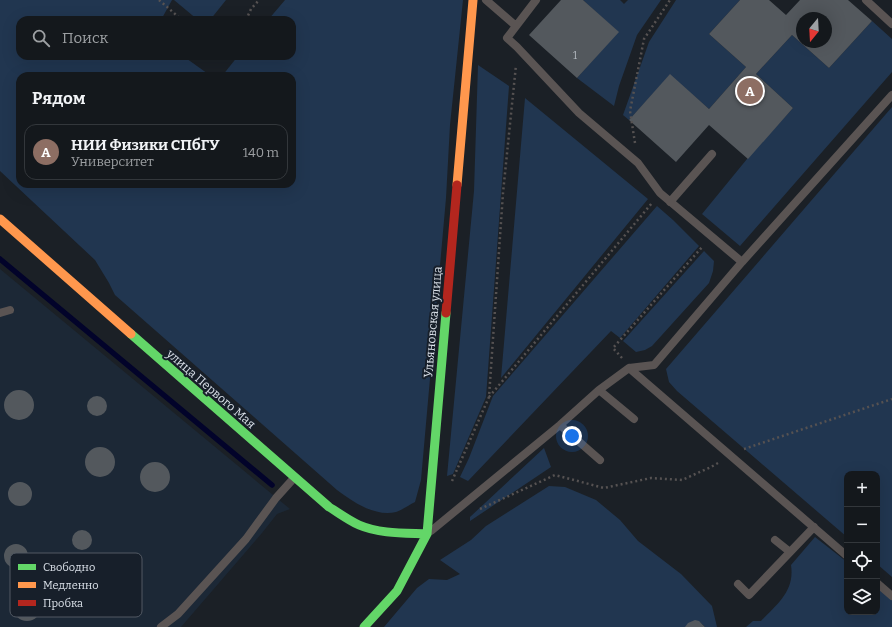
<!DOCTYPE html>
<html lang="ru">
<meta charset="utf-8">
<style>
:root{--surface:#14181c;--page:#1d2125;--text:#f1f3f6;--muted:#9da0a3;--line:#33373b;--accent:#979da4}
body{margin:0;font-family:Bitter,serif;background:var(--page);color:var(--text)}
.controls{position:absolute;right:12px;bottom:12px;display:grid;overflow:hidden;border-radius:8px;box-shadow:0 4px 16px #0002}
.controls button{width:36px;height:36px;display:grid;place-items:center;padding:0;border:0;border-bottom:1px solid var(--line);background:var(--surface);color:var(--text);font:20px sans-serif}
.compass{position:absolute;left:796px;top:12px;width:36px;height:36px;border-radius:50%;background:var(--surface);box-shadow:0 4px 16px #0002;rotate:198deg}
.you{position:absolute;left:572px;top:436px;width:14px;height:14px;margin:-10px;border:3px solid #fff;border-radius:50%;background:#1a73e8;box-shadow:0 0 0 6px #1a73e833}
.badge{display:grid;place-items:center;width:26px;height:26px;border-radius:50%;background:var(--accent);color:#fff;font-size:13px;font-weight:700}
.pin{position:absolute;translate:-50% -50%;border:2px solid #fff;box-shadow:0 1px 4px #0006}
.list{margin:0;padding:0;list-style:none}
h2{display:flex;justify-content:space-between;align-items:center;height:52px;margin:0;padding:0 16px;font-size:17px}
h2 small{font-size:13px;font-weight:400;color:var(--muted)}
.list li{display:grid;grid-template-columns:26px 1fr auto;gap:12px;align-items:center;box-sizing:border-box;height:56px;margin:0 8px 8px;padding:0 8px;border:1px solid var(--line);border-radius:12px}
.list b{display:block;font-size:15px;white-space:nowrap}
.list p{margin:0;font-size:13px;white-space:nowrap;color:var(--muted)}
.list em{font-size:13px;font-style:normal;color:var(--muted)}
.icon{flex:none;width:22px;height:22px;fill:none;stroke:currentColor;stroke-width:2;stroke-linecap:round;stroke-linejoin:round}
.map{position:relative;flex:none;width:892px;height:627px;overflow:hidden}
.search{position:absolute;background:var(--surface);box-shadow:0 4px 16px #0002;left:16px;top:16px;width:280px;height:44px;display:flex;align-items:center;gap:10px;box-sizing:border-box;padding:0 14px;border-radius:12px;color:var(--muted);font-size:15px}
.panel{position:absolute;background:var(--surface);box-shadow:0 4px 16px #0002;left:16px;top:72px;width:280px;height:116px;border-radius:12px}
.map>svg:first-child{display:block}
</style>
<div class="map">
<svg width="892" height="627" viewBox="0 0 892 627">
<rect width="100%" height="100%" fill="#1b2026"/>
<!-- built -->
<path fill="#1c2836" d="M0,269L290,509L277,514L262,533L181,627H0Z"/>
<!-- green -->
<path fill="#213650" d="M0,0H172L161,20H20V56H183L211,76H20V184H292V76H222L238,56H292V20H268L285,0H463L450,125L446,198L421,480L415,502C409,505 402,510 396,512C375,517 353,502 337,490L115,295L109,283L95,260L0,171Z
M174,0H226L210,20H198Z
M583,0H620L624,4L628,0H661L637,35L619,86L614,106L577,78L618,32Z
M676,0H740L709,34L746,67L709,109L670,75L629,120L623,115L649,42Z
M872,21L892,39V72L740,246L702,214L747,159L793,108L756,74L792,35L829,68Z
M478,65L509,86L486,397L453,474L447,476L474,191Z
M525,98L648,199L501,378Z
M892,107V577L877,564V474H847V537L677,391L669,382L666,369Z
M657,206L673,220L699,246L620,338L611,331L468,481L460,477L469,458L493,396Z
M704,251L714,261L713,271L709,283L652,346L645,350L636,352L623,341Z
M544,448L551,467L470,521V517Z
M549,486L565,487L596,500L620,520L638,541L681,574L712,606L717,627H705C699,619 691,619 686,627H384L417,588L429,579L447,580L460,574L440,560L471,540L486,526Z
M815,537L847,562V612H877V584L892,596V627H746L753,621H761C777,604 795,591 791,565Z"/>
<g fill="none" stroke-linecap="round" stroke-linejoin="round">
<!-- stream -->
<path stroke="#02032a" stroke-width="5.5" d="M0,259L272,485"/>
</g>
<!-- building -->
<path fill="#53585d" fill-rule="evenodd" d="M561,0H583L619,32L577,78L529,35Z
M740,0H769L786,15L800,0H848L872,21L829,68L792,35L756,74L793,108L748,159L709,125L676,162L629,120L670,74L709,109L746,67L709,34ZM802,18H826V42H802Z
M4 405a15 15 0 1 1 30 0a15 15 0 1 1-30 0Z
M87 406a10 10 0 1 1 20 0a10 10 0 1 1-20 0Z
M85 462a15 15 0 1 1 30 0a15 15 0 1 1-30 0Z
M140 477a15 15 0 1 1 30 0a15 15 0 1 1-30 0Z
M8 494a12 12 0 1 1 24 0a12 12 0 1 1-24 0Z
M72 540a10 10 0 1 1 20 0a10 10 0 1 1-20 0Z
M4 556a12 12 0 1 1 24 0a12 12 0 1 1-24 0Z
M13 607a14 14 0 1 1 28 0a14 14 0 1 1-28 0Z
M695,620L699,621L705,627H685L688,623Z"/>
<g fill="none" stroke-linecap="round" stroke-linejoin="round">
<!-- path -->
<path stroke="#565252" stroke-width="2.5" stroke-dasharray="2 3" stroke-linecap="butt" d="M159,0L182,20
M246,20L251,9L259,0
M635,143L630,111L644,39L670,0
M622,358L613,348L703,246
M489,397L652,203
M744,449L892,399
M452,481L489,397L503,193L516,65
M480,509L555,475L604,488L651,478L682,480L711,467L718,463"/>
<!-- lane -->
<path stroke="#5a5453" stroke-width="8" d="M486,0L516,26
M536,0L507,38L517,47L579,113L638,163L660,193L742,262
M866,0L892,24
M670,202L712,154
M0,313L10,310
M629,368L847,556
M599,390L634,419
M560,425L600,460
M431,531L560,425L599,390L629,368L654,365L742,262L892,95
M775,540L790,552
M877,583L892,596
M738,584L749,595L814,527
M161,627L178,614L246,539L276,498L294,478"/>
<!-- fast -->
<path stroke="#63d668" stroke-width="9" d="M131,334L329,507C339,513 348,520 359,525C380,534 405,533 427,534
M364,627L397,591L427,534L446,313"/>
<!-- slow -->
<path stroke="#ff974d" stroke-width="9" d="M457,185L473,0
M0,219L131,334"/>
<!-- jam -->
<path stroke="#b3261e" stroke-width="9" d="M446,313L457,185"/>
</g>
<g text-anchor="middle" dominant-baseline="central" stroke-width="4" stroke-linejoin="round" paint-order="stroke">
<!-- number labels -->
<g font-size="10" fill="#b8bec5">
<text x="575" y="56">1</text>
</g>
<!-- street labels -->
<g font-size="12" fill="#dae0e8" stroke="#171f2a">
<text transform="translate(433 322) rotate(-85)">Ульяновская улица</text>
<text transform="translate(211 389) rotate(41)">улица Первого Мая</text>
</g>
</g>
<!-- legend -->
<rect x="10" y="553" width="132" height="64" rx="6" fill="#171f2a" stroke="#525963" stroke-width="1"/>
<rect x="18" y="564" width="18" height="6" fill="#63d668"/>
<rect x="18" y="582" width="18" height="6" fill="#ff974d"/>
<rect x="18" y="600" width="18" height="6" fill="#b3261e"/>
<g font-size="11" fill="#dae0e8">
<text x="43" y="571">Свободно</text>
<text x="43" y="589">Медленно</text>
<text x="43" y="607">Пробка</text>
</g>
</svg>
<div class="controls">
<button>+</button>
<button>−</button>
<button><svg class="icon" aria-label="locate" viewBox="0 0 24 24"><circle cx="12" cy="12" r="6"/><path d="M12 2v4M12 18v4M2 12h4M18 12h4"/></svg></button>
<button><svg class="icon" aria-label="layers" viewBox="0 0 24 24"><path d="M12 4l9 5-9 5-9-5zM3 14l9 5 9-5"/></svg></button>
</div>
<svg class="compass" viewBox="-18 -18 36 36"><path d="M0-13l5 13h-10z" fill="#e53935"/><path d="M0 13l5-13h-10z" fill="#9da0a3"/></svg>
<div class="you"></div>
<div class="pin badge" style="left:750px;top:91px;background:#8d6e63">A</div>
<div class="search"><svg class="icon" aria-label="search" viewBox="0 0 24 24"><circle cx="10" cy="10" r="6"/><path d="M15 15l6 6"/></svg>Поиск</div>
<section class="panel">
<h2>Рядом<small></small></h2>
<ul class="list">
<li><span class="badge" style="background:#8d6e63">A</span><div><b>НИИ Физики СПбГУ</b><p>Университет</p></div><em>140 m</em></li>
</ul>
</section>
</div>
